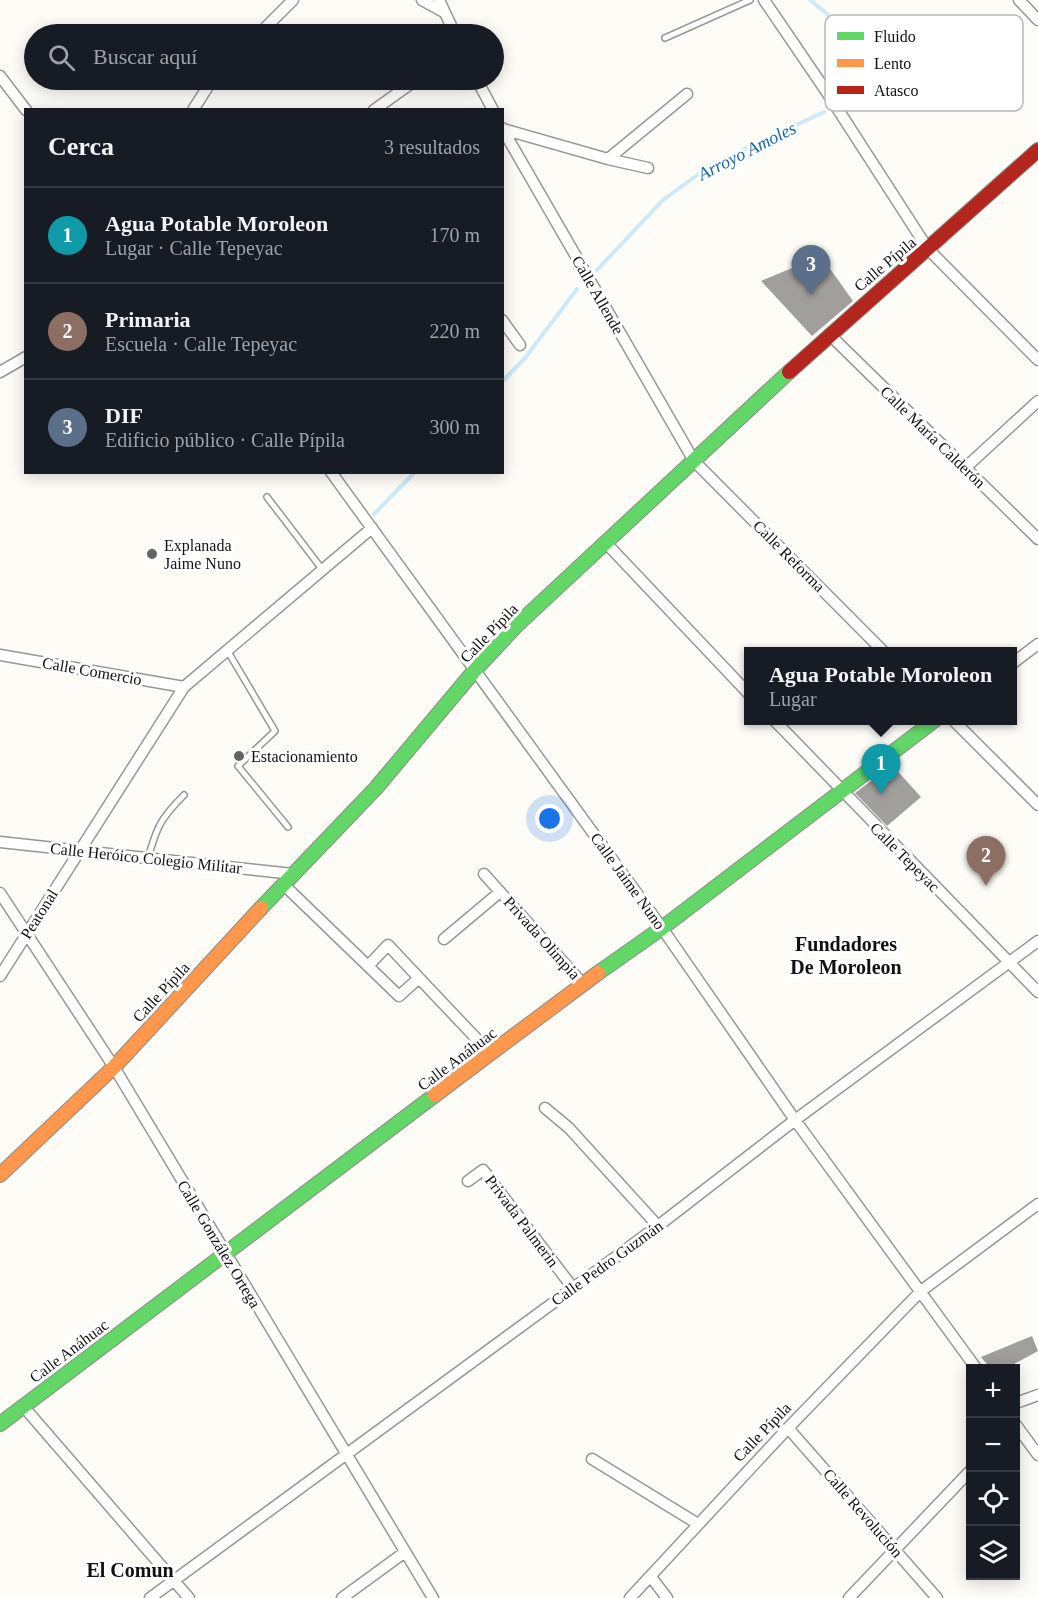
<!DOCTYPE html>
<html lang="es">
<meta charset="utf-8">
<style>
:root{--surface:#171b24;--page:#20242c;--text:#f1f3f6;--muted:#9ea1a6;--line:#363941;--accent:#b45309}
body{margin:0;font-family:"Times New Roman",serif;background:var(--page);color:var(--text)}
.controls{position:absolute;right:18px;bottom:18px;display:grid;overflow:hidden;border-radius:0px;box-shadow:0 3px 15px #0003}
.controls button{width:54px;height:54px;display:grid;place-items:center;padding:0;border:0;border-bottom:2px solid var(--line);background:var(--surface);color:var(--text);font:30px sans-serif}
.you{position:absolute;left:550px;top:819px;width:21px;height:21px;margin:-15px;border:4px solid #fff;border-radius:50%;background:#1a73e8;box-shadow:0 0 0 9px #1a73e833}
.badge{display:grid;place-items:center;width:39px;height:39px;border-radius:50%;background:var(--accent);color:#fff;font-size:20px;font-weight:700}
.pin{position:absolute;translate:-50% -50px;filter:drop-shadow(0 2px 3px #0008)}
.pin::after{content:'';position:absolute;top:32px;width:21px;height:18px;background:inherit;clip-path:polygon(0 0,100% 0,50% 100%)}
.popup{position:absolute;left:744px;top:647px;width:273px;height:78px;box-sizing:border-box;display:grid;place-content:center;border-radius:0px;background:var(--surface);filter:drop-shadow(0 2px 4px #0005);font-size:20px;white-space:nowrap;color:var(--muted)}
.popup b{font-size:22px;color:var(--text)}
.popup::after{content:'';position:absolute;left:50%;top:100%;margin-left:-12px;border:12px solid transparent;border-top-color:var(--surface)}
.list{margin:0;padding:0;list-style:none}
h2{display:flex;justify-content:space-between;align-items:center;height:78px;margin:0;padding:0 24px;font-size:26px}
h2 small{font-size:20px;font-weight:400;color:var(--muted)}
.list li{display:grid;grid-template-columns:39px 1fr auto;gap:18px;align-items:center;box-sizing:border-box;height:96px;padding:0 24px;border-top:2px solid var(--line)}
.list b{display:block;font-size:22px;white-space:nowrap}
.list p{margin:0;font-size:20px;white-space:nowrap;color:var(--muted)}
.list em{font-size:20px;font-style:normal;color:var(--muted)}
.icon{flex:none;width:33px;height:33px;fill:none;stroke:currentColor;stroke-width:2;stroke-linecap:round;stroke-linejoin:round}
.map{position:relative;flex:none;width:1038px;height:1598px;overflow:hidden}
.search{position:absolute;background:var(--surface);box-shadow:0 3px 15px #0003;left:24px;top:24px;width:480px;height:66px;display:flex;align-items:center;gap:15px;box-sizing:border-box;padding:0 21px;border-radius:33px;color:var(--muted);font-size:22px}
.panel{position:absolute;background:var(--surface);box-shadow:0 3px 15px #0003;left:24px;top:108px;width:480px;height:366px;border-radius:0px}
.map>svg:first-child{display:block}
</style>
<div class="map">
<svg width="1038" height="1598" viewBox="0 0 1038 1598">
<rect width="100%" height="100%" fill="#fdfcf7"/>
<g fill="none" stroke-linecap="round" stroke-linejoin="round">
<!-- stream -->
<path stroke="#cde8f7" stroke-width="4" d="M810,0L847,30L877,62L881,78L871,91L840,106
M597,270L663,200L711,165L824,112
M502,382L525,358L577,289
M374,514L415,472"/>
</g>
<!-- building -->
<path fill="#a19f9c" d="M821,256L853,301L812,336L761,281Z
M892,765L921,797L887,826L855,793Z
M1032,1336L1038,1351L1014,1364L1001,1368H990L981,1357Z"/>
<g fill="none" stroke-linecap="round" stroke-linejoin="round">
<defs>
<path id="lane" d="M665,38L750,0
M267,497L322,569
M227,650L275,731L238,766L288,827
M148,858C157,827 160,819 184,795"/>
<path id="street" d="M422,0L444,12
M439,0L455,34
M764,0L828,94L928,249L1038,360
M1019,0L1038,20
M259,34L293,0
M0,76L26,110
M477,80L493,110
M193,110L212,80
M374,110L416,80
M502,128L694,461L884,652
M503,129L608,159L648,168
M608,159L687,94
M502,320L520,345
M829,334L1038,539
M0,372L26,357
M965,468L1038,401
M331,472L662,928L795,1120L976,1368
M606,543L749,694
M0,655L184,687
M1013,663L1038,644
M774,720L1038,992
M953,720L1038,805
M0,842L293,874
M484,874L583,984
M283,884L399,996L419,978L491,1054
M0,893L114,1067L433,1598
M444,939L500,892
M368,966L388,945L419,978
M0,976L184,687L372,528
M545,1108L569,1128L658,1226
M468,1181L483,1170L573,1288
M1016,1403L1038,1395
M23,1406L189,1598
M1016,1425L1038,1455
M788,1428L937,1598
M592,1459L698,1524
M651,1577L667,1598
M150,1598L658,1226L795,1120L1038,941
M342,1598L405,1552
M630,1598L788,1428L921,1291L1038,1204
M849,1598L970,1471"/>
<path id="fast" d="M261,908L376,788L475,670L517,625L789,372
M598,973L662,928L935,720
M0,1424L435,1095"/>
<path id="slow" d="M435,1095L598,973
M0,1175L114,1067L261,908"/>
<path id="jam" d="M789,372L1038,150"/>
</defs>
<!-- lane casing -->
<use href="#lane" stroke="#979795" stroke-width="8"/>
<!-- street casing -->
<use href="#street" stroke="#979795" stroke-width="13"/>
<!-- fast casing -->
<use href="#fast" stroke="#8e8d8b" stroke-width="16"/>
<!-- slow casing -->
<use href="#slow" stroke="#8e8d8b" stroke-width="16"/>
<!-- jam casing -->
<use href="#jam" stroke="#8e8d8b" stroke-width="16"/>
<!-- lane -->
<use href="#lane" stroke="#fffffe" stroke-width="5"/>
<!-- street -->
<use href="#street" stroke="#fffffe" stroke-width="10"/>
<!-- fast -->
<use href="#fast" stroke="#63d668" stroke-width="14"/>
<!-- slow -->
<use href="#slow" stroke="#ff974d" stroke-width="14"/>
<!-- jam -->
<use href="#jam" stroke="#b3261e" stroke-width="14"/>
</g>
<!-- markers -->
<g fill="#646362" stroke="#fff" stroke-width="2">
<circle cx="152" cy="554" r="6"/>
<circle cx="239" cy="756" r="6"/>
</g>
<g text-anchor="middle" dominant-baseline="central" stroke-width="6" stroke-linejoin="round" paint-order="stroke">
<!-- street labels -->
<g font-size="16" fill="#111" stroke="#fff">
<text transform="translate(885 264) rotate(-40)">Calle Pípila</text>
<text transform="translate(598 295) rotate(60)">Calle Allende</text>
<text transform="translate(933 437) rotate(44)">Calle María Calderón</text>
<text transform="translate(789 556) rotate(45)">Calle Reforma</text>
<text transform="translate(489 633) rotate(-46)">Calle Pípila</text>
<text transform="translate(92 671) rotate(10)">Calle Comercio</text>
<text transform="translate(905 857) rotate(45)">Calle Tepeyac</text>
<text transform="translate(146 858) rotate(6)">Calle Heróico Colegio Militar</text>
<text transform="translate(628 881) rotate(54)">Calle Jaime Nuno</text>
<text transform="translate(39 914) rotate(-58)">Peatonal</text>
<text transform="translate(542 938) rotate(48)">Privada Olimpia</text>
<text transform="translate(161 992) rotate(-47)">Calle Pípila</text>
<text transform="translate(457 1059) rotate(-37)">Calle Anáhuac</text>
<text transform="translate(522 1221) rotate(53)">Privada Palmerin</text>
<text transform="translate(219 1244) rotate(59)">Calle González Ortega</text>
<text transform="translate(607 1263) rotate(-36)">Calle Pedro Guzmán</text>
<text transform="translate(69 1351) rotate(-37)">Calle Anáhuac</text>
<text transform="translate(762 1432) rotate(-46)">Calle Pípila</text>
<text transform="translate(863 1513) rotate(49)">Calle Revolución</text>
</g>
<!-- poi labels -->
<g font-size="16" fill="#111" stroke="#fff" text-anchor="start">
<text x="164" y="545">Explanada<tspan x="164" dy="18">Jaime Nuno</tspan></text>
<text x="251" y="756">Estacionamiento</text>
</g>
<!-- water labels -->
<g font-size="18" font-style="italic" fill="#1768a6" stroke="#fff">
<text transform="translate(747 151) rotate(-27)">Arroyo Amoles</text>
</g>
<!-- quarter labels -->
<g font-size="20" font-weight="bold" fill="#111" stroke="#fff">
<text x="846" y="944">Fundadores<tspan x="846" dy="23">De Moroleon</tspan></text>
<text x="130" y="1570">El Comun</text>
</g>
</g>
<!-- legend -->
<rect x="825" y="15" width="198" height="96" rx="9" fill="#fff" stroke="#b8b8b8" stroke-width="1.5"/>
<rect x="837" y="32" width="27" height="8" fill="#63d668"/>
<rect x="837" y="59" width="27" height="8" fill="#ff974d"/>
<rect x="837" y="86" width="27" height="8" fill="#b3261e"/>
<g font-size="16" fill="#111">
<text x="874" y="42">Fluido</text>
<text x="874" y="69">Lento</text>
<text x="874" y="96">Atasco</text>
</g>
</svg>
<div class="controls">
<button>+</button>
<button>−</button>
<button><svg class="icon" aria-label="locate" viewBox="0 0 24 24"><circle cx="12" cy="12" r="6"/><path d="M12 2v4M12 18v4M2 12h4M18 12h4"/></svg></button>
<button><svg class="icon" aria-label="layers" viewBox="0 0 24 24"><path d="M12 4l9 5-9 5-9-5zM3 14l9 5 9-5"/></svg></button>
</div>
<div class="you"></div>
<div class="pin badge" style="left:881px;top:794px;background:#0f9aa8">1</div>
<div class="popup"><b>Agua Potable Moroleon</b>Lugar</div>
<div class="pin badge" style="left:986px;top:886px;background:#8d6e63">2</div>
<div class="pin badge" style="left:811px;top:295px;background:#5c6f8a">3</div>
<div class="search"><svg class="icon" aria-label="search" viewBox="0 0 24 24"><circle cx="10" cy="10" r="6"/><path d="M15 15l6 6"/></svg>Buscar aquí</div>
<section class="panel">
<h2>Cerca<small>3 resultados</small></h2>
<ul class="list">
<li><span class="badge" style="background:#0f9aa8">1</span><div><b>Agua Potable Moroleon</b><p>Lugar · Calle Tepeyac</p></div><em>170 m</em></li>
<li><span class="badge" style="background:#8d6e63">2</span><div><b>Primaria</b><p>Escuela · Calle Tepeyac</p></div><em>220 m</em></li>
<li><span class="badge" style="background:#5c6f8a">3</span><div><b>DIF</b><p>Edificio público · Calle Pípila</p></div><em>300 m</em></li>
</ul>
</section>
</div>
